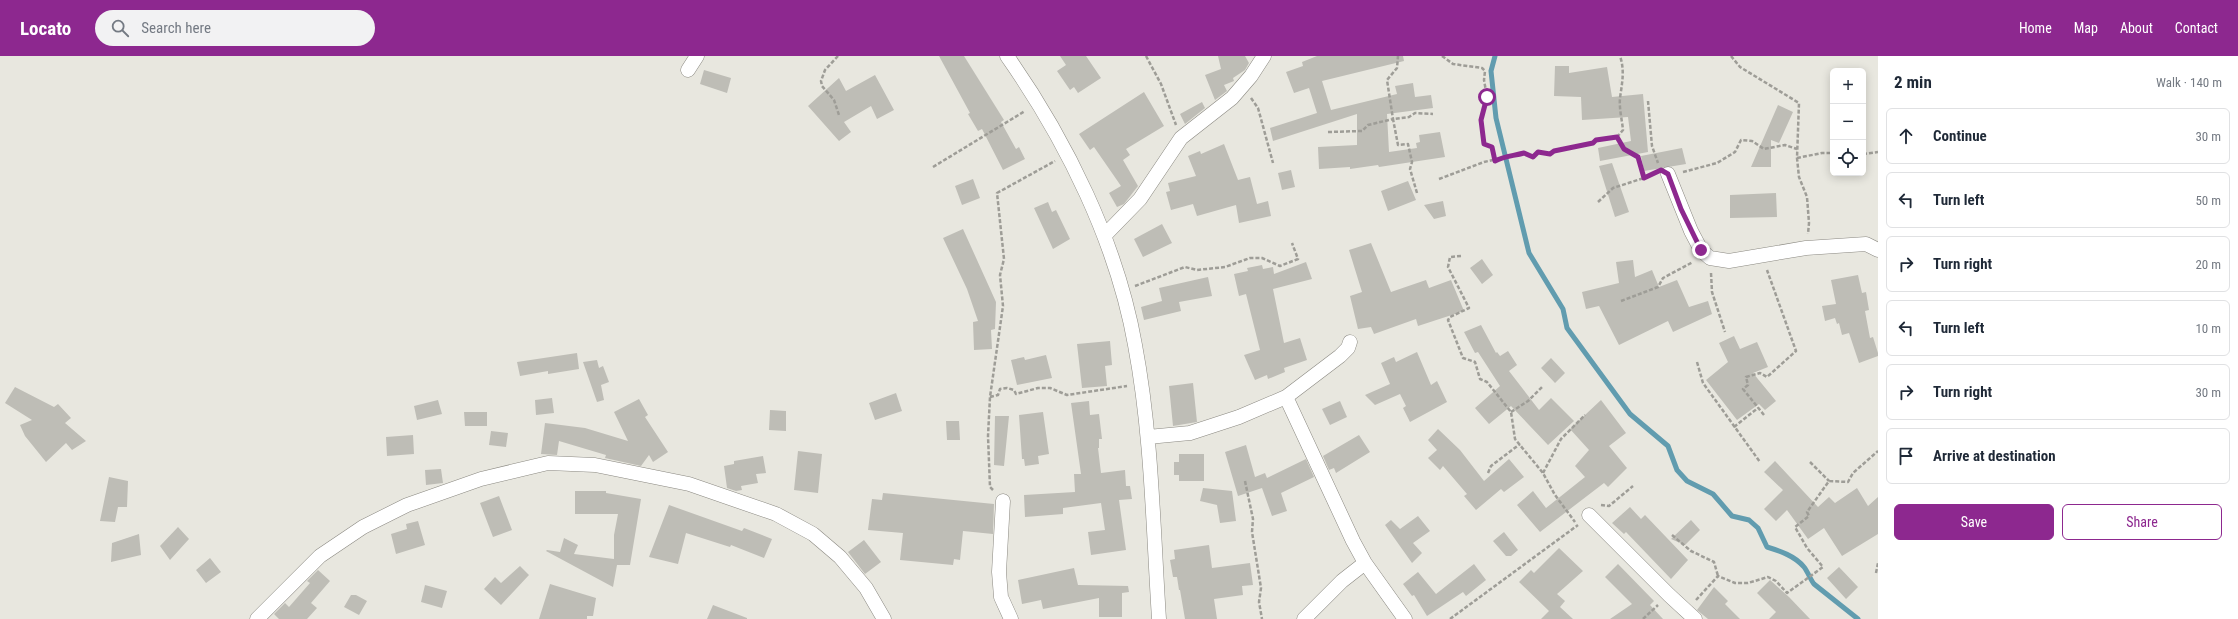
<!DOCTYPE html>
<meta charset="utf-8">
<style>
:root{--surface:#fff;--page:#f2f2f3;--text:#1f2937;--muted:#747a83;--line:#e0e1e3;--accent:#8d288f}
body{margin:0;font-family:"Roboto Condensed",sans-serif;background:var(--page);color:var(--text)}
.controls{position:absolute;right:12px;top:12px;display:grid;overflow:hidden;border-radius:6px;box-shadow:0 2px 10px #0003}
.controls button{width:36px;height:36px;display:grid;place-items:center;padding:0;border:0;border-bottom:1px solid var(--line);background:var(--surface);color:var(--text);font:20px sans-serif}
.stop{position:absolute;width:12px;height:12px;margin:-9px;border:3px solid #8d288f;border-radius:50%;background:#fff}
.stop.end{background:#8d288f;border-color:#fff;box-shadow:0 1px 4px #0008}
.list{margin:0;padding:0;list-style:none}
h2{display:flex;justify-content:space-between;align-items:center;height:52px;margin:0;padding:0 16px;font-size:17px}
h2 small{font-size:13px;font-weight:400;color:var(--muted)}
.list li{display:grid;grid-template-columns:26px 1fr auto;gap:12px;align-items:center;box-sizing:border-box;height:56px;margin:0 8px 8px;padding:0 8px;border:1px solid var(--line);border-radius:6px}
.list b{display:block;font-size:15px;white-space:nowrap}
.list em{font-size:13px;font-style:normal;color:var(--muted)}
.actions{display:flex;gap:8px;padding:12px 16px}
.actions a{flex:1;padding:9px 0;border:1px solid var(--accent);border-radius:6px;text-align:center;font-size:14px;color:var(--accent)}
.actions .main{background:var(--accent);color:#fff}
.icon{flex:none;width:22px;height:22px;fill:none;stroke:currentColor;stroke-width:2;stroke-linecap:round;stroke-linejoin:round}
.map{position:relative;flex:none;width:1878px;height:563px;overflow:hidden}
header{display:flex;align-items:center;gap:24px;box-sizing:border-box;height:56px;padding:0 20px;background:var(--accent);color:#fff}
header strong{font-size:19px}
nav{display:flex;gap:22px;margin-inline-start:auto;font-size:14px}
.search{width:280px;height:36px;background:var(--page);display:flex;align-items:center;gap:10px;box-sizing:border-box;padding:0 14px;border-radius:22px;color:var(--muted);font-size:15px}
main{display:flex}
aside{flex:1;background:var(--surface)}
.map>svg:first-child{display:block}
</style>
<header>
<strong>Locato</strong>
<div class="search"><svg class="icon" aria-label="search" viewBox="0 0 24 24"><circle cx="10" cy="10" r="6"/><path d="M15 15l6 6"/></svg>Search here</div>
<nav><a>Home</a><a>Map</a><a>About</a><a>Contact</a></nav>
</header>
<main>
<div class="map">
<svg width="1878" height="563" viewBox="0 0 1878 563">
<rect width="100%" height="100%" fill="#e8e7df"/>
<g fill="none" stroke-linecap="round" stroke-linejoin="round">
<!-- stream -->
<path stroke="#619caf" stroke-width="5" d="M1495,0L1491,15L1496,62L1529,197L1563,253L1567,272L1630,358L1668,390L1677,414L1687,425L1713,438L1732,460L1749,464L1758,472L1767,491C1780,495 1795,500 1804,511C1808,516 1810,523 1814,528L1858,563"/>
</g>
<!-- building -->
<path fill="#bebdb6" d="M939,0H964L1004,64L1001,66L1016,93L1019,91L1025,103L1003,114L982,73L978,75L968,58L970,57Z
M1060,0H1086L1101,22L1078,37L1074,31L1070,34L1057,15L1066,9Z
M1218,0H1245L1249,7L1245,14L1233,22L1234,25L1224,29L1227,35L1215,44L1205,19L1221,13Z
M1317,0H1403L1404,5L1322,25L1331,54L1397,38L1395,30L1413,27L1415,41L1431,39L1433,52L1387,58L1389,96L1417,92L1416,87L1420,86L1419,79L1440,76L1445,101L1379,111L1378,109L1350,113V111L1319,113L1318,91L1357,89V58L1273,85L1270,72L1317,57L1309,32L1294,37L1286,16L1303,10L1302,6Z
M1555,10H1569V17L1607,11L1612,41L1643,38L1648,96L1600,105L1598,92L1631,85L1628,61L1582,64L1581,41L1554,40Z
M704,14L731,22L727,37L700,28Z
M875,19L894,54L877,63L871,50L844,66L851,76L839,85L808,50L839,22L846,35Z
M1144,36L1164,70L1126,93L1130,99L1123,104L1138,130L1124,148L1117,151L1109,137L1121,130L1094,91L1090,94L1079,78Z
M1202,46L1205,52L1185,68L1180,58Z
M1778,49L1793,56L1779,87L1771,84V111H1751Z
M1224,88L1238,124L1250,121L1257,148L1268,145L1271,160L1239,167L1236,149L1197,160L1193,148L1171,154L1166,136L1170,135L1168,127L1196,120L1188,100L1200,95L1201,98Z
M1682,92L1686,108L1644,115L1641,100Z
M1612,107L1629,156L1615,161L1599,110Z
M1291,114L1295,131L1282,134L1278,117Z
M973,123L980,142L962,149L955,130Z
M1408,125L1416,144L1388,155L1381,135Z
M1776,137L1777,161L1730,162V139Z
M1443,145L1446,160L1434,163L1424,149Z
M1048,146L1052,156L1056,154L1070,183L1053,193L1034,152Z
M1162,168L1172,187L1143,201L1134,183Z
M963,173L996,246L995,273L991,274L992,293L974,294L973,266L978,265L967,233L943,182Z
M1371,187L1391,236L1426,224L1429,232L1451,224L1464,255L1418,270L1416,263L1374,278L1371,271L1358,273L1350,240L1362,236L1349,194Z
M1482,203L1493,219L1482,228L1470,212Z
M1633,204L1635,221L1652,214L1659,231L1677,224L1689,251L1708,245L1712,258L1673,276L1668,265L1619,289L1599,250L1586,253L1582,236L1619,227L1616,206Z
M1306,206L1312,223L1273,233L1284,287L1300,282L1307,304L1284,312L1285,316L1268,323L1267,319L1255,324L1244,299L1260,294L1246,238L1239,240L1234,218L1248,215L1247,212L1262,209L1263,213L1273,211L1274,218Z
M1858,219L1862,237L1866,236L1869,254L1865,255L1870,282L1873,281L1878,297V300L1859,307L1849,277L1842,279L1839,267L1837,268L1835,262L1825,265L1822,250L1836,248L1831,224Z
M1208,221L1212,240L1179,246L1181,255L1144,264L1141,251L1162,245L1159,232Z
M1481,269L1496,297L1497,296L1500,300L1508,295L1517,309L1509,315L1539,354L1551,342L1574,365L1548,389L1511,350L1489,368L1475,352L1500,330L1478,296L1475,297L1464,276Z
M1734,280L1740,293L1757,286L1768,311L1753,317L1776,345L1765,354L1759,348L1737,364L1706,324L1728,306L1719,287Z
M1110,285L1112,309L1105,310L1107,330L1082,332L1077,288Z
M1417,296L1431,329L1437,325L1447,346L1410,366L1403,352L1406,350L1400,338L1375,349L1365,339L1390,328L1381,307L1394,301L1396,306Z
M577,297L579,313L548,318V315L520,320L517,306Z
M1046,299L1052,322L1017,329L1011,304L1024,301L1025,304Z
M1551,302L1565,317L1555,327L1541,312Z
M597,304L599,312L603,310L609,326L601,329L604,344L597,346L583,306Z
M1193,327L1197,366L1173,370L1169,330Z
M15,331L54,351L58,348L71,362L65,367L86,385L72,394L66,387L46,406L25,380L20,369L32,364L5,347Z
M896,337L902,355L875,364L869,347Z
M552,342L554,357L536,359L535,344Z
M639,343L648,359L645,361L668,396L653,406L649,399L641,410L605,402L606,399L559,385L557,399L541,398L545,367L585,372L628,385L614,356Z
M438,344L442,358L417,364L414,350Z
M1601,344L1626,377L1609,390L1627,412L1608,431L1604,427L1540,476L1517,449L1533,435L1546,452L1585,421L1575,410L1589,394L1570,373Z
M1089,345L1090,359L1099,358L1102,383H1099V392H1098L1101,417L1125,414L1126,430H1130L1132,443L1119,444L1126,494L1091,499L1088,476L1105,474L1101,447L1063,452V458L1025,461L1024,439L1075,436L1074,418H1081L1071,347Z
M1340,345L1347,361L1330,369L1322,353Z
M770,354L786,355V375L769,374Z
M464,356H487V370H465Z
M1043,356L1049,398L1038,400L1039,408L1025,410L1024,403H1022L1019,359Z
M995,360H1009L1004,410L994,409Z
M946,365H959L960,384H947Z
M1438,373L1460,394L1484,425L1509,403L1524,421L1504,436L1501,433L1476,454L1464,440L1467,438L1443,410L1440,414L1428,402L1437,394L1428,384Z
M491,375L508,377L506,391L489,389Z
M413,379L414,398L387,400L386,381Z
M1359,379L1370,396L1336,417L1334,412L1329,414L1323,400Z
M1246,389L1255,421L1265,417L1267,422L1306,403L1314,421L1281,437L1287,455L1272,460L1262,432L1238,440L1225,396Z
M798,395L822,398L818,437L794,434Z
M1179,398H1204V425H1179V419H1174V406H1179Z
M763,400L766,417L756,418L758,427L741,430L742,434L736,435L727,432L724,410L734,408V405Z
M1775,405L1818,451L1829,441L1835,447L1857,432L1868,450L1878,441V478L1842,500L1824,472L1808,483L1787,454L1776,465L1764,453L1783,434L1764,416Z
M441,413L443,427L426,429L425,414Z
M109,421L128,425L127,451H118L115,466L100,465Z
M1203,432L1232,435L1236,465L1220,467L1217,449L1200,445Z
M575,435H606V437L641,443L630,509H617L613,531L546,495L547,494L560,496L564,482L578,489L574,498L614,503V479L618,458H575Z
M883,437L994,448L993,478L963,475L960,504L954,503L953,509L900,504L903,477L868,474L872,443L882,444Z
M499,440L512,474L493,481L480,447Z
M669,449L742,475L744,472L772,483L764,502L731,489L730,491L686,477L678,508L649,501Z
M1630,451L1641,463L1645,459L1688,504L1671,523L1626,476L1624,478L1612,467Z
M1418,460L1430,475L1413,487L1422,497L1412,507L1385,469L1391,464L1400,473Z
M1691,464L1700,474L1685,489L1671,483Z
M418,465L425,489L396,498L391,478L407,473L406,468Z
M178,471L189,483L170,504L160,490Z
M1504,476L1518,494L1511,500H1506L1493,485Z
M139,478L141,499L111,506L112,487Z
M864,484L881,506L865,518L848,496Z
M1209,489L1212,512L1250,507L1253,529L1242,530L1243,539L1214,543L1217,563H1185L1180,534H1179L1177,521H1173L1170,504L1175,503L1174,494Z
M1559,492L1583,515L1557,538L1565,545L1560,551L1573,563H1541L1549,555L1519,526L1531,514L1534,517Z
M210,502L221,516L206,527L196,514Z
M1474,508L1486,524L1466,540L1463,536L1427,560L1414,539L1412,540L1403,528L1418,516L1436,538Z
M1618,508L1654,545L1650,549L1663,563H1610L1632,548L1605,521Z
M520,510L529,519L501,549L484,533L495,521L501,527Z
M1839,511L1858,531L1846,543L1827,522Z
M1074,512L1078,529L1128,530L1129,536L1122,537V561H1099V542L1043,553L1041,544L1022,548L1018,524Z
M318,514L330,525L311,547L317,552L307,563H279L274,558L285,547L289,551L310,527L307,525Z
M1770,524L1789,541L1810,563H1769L1776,556L1757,537Z
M550,528L596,542L593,560H587V563H539Z
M425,529L447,535L442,552L421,546Z
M1714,531L1728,545L1725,548L1740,563H1708L1697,554Z
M351,539H356L367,545L359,559L344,551Z
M713,549L747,562V563H707Z"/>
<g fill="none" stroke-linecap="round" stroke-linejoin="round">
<defs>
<path id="street" d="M1007,0C1066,84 1117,187 1135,289C1152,379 1153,472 1159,563
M688,14L697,0
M1668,118L1691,175L1701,194L1710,202L1729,205L1806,192L1866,188L1878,194
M1104,180L1140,143L1181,82L1232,42L1251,20L1264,0
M1286,341L1353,485L1365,507L1342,525L1304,563
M1148,381L1190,377L1239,361L1286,341L1340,300L1348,292L1350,286
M1003,445L999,516L1001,541L1011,563
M1589,459L1669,539L1695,563
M1365,507L1405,563
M257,563L320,500L363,471L407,449L481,423L548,407L595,409L689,428L776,458L813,478L840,501L866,532L884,563"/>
</defs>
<!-- street casing -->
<use href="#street" stroke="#8a8881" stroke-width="15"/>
<!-- path -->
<path stroke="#9e9d97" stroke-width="2.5" stroke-dasharray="4 2" stroke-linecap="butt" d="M838,0L825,14L821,25L822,30L834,44L839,59
M1146,0L1161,28L1176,69
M1442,0L1453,8L1482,12L1485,15L1484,24L1487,41L1481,64L1484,88L1491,91L1495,105
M1731,0L1740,11L1799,47L1797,102L1799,121L1807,141L1809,167L1808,178
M1251,42L1258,52L1273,107
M1648,45L1652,90L1658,107
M1328,76L1362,75L1368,69L1393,63L1387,24L1397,12L1398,0
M1617,81L1623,74C1622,64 1619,52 1620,42C1622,27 1625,15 1620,0
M1863,98L1878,96
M1797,102L1822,97H1833
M933,111L1025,55
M1683,116L1717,107L1735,96L1741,84L1752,85L1764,93L1785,89L1797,93
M1439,123L1484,106L1524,97L1533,101L1538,96L1549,98L1554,95L1593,87L1596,84L1617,81L1624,93L1638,101L1644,122L1654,118
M1417,137L1410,113L1412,106L1408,88L1398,89L1393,63L1409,61L1415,57L1433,58
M1598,146L1613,132L1644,122
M1461,200L1450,201L1448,211L1469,252L1450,261L1448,264L1463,302L1475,306L1480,323L1487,326L1511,356L1515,383L1543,417L1555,439L1575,466
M1711,217L1712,236L1725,276
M1135,230L1185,211L1197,214L1225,211L1250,202H1262L1280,210L1298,203L1292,187
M1621,245L1658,231L1663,222L1693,206
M1697,306L1703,327L1760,406
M990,341L998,339L1000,333L1007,332L1014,334L1016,338L1038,332H1050L1067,339L1127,330
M1511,356L1528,345L1542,331
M1764,359L1743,333L1748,329L1746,321L1760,317L1767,321L1796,295L1767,214
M1734,371L1758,352
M1810,406L1829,425
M1488,417L1491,410L1520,388
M1543,417L1561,383L1585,359
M1245,425L1253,463L1252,476L1261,532L1259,546L1262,563
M993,434L990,431L988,380L990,341L1003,250L1000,219L1004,203L997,137L1055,105
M1601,449L1609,450L1633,430
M1672,479L1691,495L1714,506L1718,520
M1876,517L1878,507
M1696,544L1718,520L1735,527H1748L1768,521L1776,525L1787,537L1823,511L1807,492L1795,471L1809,460L1807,456L1829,425L1848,426L1853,417L1878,395
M1450,563L1578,469
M1643,563L1658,549"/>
<!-- street -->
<use href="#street" stroke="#fff" stroke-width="14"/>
</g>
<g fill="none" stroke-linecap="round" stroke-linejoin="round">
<!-- route -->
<path stroke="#8d288f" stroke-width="5" d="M1487,41L1481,64L1484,88L1492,91L1495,105C1504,100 1513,100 1524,97L1533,101L1538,96L1550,98L1554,95L1593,87L1596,84L1617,81L1624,93L1638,101L1644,122L1661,114L1668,118L1681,153L1701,194"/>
</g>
</svg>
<div class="controls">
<button>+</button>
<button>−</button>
<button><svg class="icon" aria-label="locate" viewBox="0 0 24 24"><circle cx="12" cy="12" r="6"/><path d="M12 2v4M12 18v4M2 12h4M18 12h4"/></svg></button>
</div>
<div class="stop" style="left:1487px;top:41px"></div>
<div class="stop end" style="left:1701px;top:194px"></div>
</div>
<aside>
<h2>2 min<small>Walk · 140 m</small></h2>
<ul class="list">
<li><svg class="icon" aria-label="ahead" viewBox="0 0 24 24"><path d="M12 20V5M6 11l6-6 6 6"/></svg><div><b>Continue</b></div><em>30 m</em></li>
<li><svg class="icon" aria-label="left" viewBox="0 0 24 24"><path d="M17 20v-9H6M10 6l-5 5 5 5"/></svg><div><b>Turn left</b></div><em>50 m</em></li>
<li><svg class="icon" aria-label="right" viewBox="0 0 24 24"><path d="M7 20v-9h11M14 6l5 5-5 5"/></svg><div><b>Turn right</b></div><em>20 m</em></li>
<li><svg class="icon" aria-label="left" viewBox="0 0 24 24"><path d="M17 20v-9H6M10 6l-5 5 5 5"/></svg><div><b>Turn left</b></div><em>10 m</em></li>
<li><svg class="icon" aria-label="right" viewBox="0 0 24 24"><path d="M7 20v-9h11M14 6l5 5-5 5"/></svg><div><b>Turn right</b></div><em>30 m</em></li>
<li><svg class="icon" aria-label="arrive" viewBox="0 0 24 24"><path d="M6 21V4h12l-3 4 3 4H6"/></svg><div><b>Arrive at destination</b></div></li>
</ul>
<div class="actions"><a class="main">Save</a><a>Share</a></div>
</aside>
</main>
